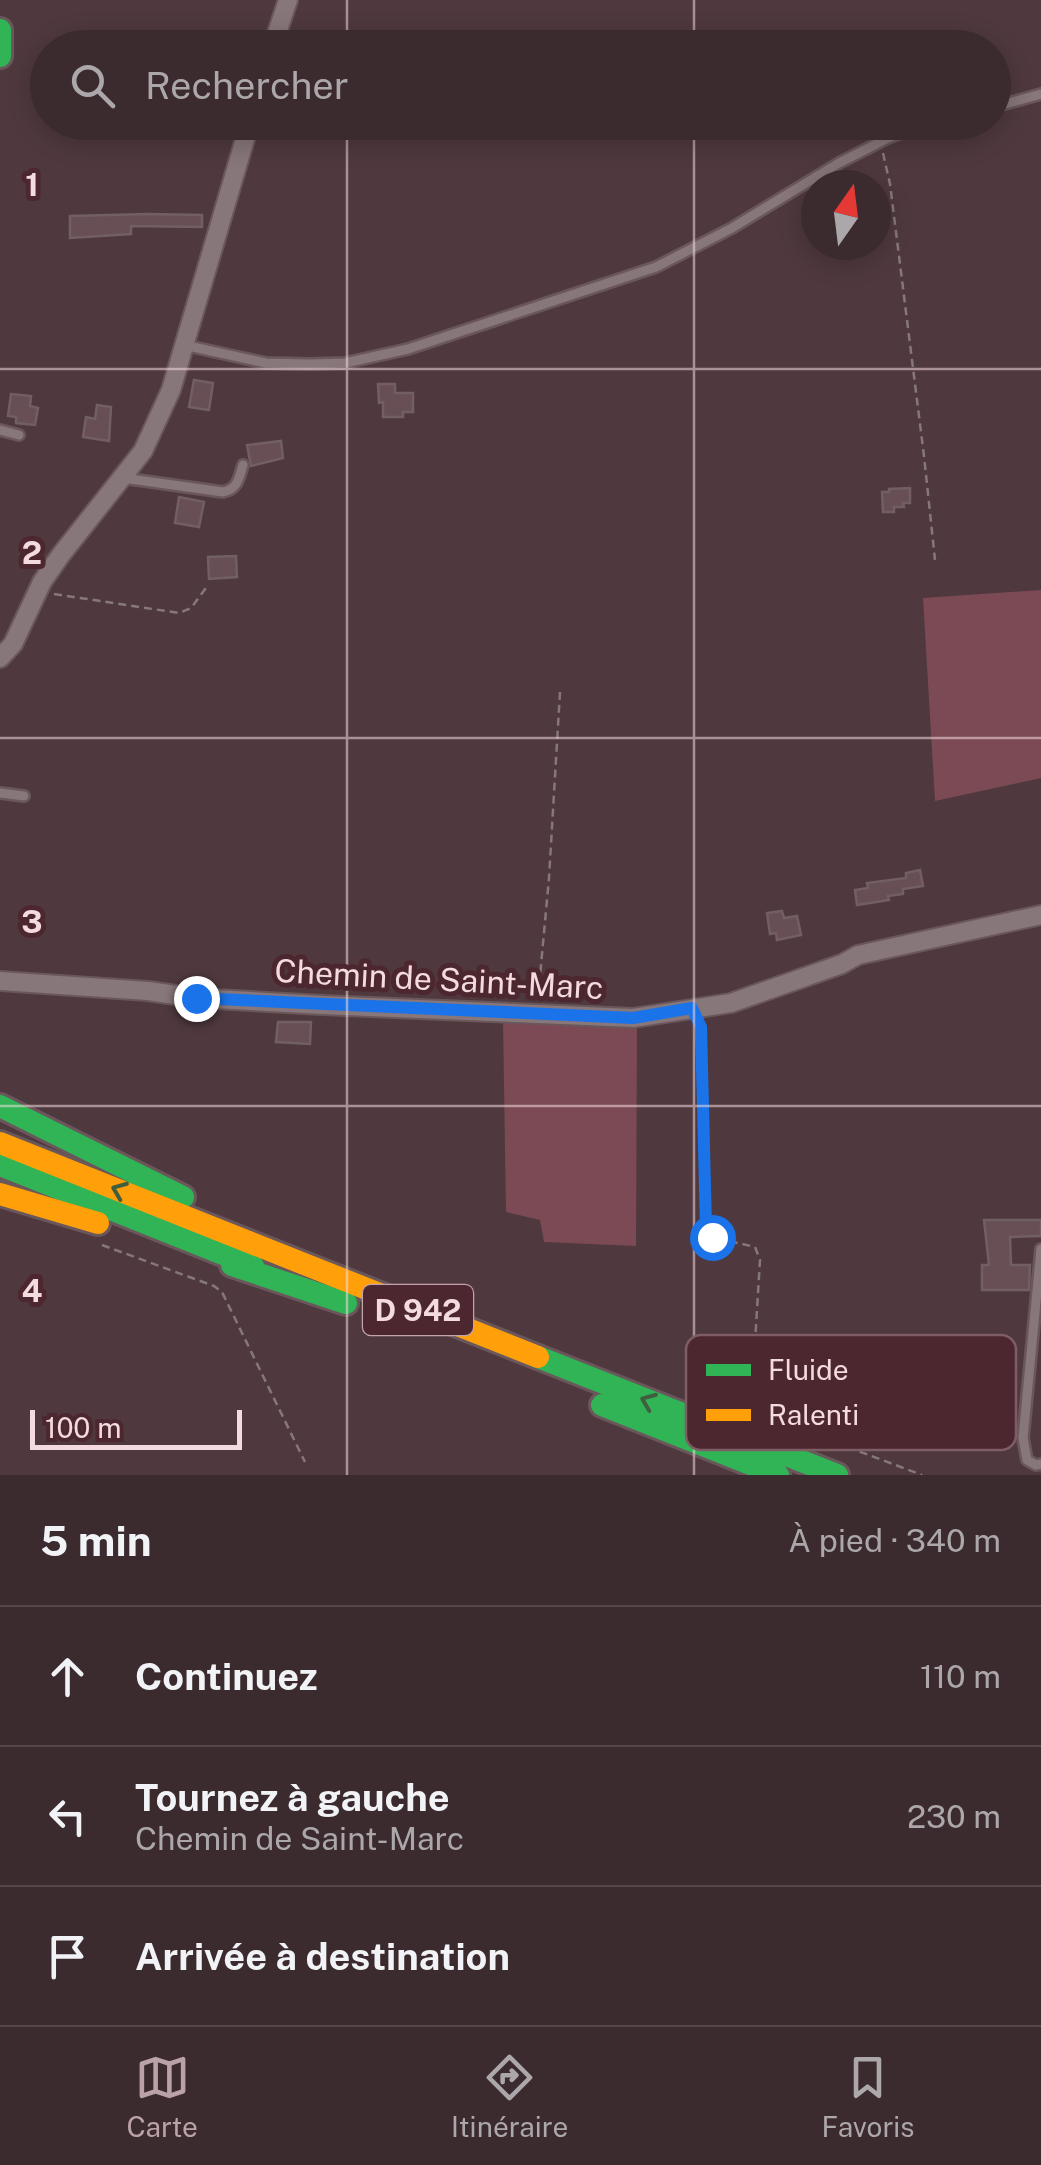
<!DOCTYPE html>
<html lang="fr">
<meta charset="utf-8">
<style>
:root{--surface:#3b2b2e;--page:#46373a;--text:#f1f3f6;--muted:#aca7aa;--line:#54474a;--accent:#baa2a7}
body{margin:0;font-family:"Public Sans",sans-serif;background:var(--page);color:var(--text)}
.compass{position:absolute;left:801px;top:170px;width:90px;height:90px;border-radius:50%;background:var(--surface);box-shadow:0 5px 25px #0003;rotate:14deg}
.scale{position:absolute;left:30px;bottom:25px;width:212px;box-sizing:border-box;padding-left:10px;border:5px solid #f4dbdf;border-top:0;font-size:28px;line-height:35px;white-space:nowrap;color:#f4dbdf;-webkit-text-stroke:8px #4c272f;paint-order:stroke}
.stop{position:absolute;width:30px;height:30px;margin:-22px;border:8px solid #1a73e8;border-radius:50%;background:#fff}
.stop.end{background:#1a73e8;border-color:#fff;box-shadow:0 2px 10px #0008}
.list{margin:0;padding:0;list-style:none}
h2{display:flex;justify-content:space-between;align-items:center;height:130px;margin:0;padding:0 40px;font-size:42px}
h2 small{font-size:32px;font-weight:400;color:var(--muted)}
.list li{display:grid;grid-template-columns:65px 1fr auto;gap:30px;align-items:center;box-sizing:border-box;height:140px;padding:0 40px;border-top:2px solid var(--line)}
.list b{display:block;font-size:38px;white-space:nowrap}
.list p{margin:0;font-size:32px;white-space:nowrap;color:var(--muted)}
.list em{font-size:32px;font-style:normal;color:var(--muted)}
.icon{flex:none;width:55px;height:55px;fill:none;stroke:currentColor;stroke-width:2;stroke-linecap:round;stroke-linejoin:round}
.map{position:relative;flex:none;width:1041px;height:1475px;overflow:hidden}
.search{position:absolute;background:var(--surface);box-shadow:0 5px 25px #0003;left:30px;right:30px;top:30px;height:110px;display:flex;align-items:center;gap:25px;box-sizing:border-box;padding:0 35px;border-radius:55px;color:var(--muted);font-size:38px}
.sheet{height:550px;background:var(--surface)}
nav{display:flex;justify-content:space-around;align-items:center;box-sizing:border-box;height:140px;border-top:2px solid var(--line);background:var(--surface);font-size:28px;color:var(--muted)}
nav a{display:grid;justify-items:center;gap:5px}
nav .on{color:var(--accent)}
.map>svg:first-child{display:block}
</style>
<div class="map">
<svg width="1041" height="1475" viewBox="0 0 1041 1475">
<rect width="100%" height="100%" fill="#4f393e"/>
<!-- green -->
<path fill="#7b4a54" d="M1041,590V778L935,801L923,598Z
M503,1021L637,1027L636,1246L544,1242L540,1220L506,1212Z"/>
<!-- building -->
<path fill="#684f55" stroke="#725f63" stroke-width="2.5" d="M148,214L202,215V227L131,226V234L70,238V216Z
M194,380L213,383L209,410L189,407Z
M378,384H395V393H413V412H403V417H383V402L379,403Z
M11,394L31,396L30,406L38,408L35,425L16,423V417L8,416Z
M97,405L111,407L109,441L83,437L86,417L95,419Z
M281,441L283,458L251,466L247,445Z
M910,488V503H903L904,507H894V512H883L882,492H889V489Z
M179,497L204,502L199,527L175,523Z
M236,556L237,577L209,579L208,557Z
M920,870L923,886L903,889V894L888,896L889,900L857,905L855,890L868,888L867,883L906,878V873Z
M782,911L784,918L797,916L801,935L777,940L776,933L770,934L767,913Z
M278,1022H311L310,1044L276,1042Z
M984,1220H1041V1236L1010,1237L1011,1265H1030L1029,1290H982V1265H989Z"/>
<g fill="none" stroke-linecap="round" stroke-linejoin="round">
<defs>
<path id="lane" d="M994,107L1041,94
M184,345L266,363L310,364L345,363L408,349L656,267L732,228L839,163L888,138L933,122
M0,430L19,435
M123,478L223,492C238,489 239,478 243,465
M0,793L24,796
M1041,1249L1023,1438L1027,1460L1036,1465L1041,1464"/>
<path id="street" d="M272,48L288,0
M0,658L13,644L42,582L60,556L143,451L171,390L250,122
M0,981L148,991L196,998L322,1005L633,1018L731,1003L842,964L858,955L1041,915"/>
<path id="fast" d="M0,30V56
M0,1106L183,1197
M0,1165L253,1266
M232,1265L346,1303
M538,1357L837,1475
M602,1405L778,1475"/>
<path id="slow" d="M0,1143L538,1357
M0,1194L98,1223"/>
</defs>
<!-- lane casing -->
<use href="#lane" stroke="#6a575b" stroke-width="14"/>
<!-- street casing -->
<use href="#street" stroke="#6a575b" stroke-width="22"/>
<!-- fast casing -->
<use href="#fast" stroke="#6a575b" stroke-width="28"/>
<!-- slow casing -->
<use href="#slow" stroke="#6a575b" stroke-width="28"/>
<!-- path -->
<path stroke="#86777a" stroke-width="2.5" stroke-dasharray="8 5" stroke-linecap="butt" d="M883,153L890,184L924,456L935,560
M54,594L179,613L191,608L206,588
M538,998L549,878L560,692
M699,1023L706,1227L712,1237L755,1247L760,1260L752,1392L757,1405L805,1431L922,1475
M102,1245L214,1286L222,1292L305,1462"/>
<!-- lane -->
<use href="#lane" stroke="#87767a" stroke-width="9"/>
<!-- street -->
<use href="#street" stroke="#87767a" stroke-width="18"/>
<!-- fast -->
<use href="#fast" stroke="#30b455" stroke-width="22"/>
<!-- slow -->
<use href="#slow" stroke="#ff9f0a" stroke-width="22"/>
</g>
<!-- one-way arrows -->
<defs><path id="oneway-chevron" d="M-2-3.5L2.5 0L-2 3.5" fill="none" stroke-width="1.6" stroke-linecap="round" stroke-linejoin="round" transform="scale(2.5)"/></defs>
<g stroke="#415f3e">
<use href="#oneway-chevron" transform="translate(119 1190) rotate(-158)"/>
<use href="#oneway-chevron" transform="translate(648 1401) rotate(-158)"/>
</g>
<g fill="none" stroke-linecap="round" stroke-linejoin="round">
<!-- route -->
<path stroke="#1a73e8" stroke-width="12" d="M196,998L633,1018L692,1008L701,1027L706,1227L712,1237"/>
</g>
<!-- grid -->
<path fill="none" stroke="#f4dbdf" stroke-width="2.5" stroke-opacity="0.55" d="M347,0V48M694,0V48M347,122V1475M694,122V1475M0,369H1041M0,738H1041M0,1106H1041"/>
<g text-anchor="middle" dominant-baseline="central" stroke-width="10" stroke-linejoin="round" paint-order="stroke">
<!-- shield labels -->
<rect fill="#4c272f" stroke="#c2a5aa" stroke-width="2.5" x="363" y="1285" width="110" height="50" rx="8"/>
<g font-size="30" font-weight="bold" fill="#f4dbdf">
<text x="418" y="1310">D 942</text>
</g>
<!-- street labels -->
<g font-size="32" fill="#f4dbdf" stroke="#4c272f">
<text transform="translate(439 979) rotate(3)">Chemin de Saint-Marc</text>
</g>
</g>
<!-- legend -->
<rect x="686" y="1335" width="330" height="115" rx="15" fill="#4c272f" stroke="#7e5d64" stroke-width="2.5"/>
<rect x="706" y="1364" width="45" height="12" fill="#30b455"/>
<rect x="706" y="1409" width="45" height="12" fill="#ff9f0a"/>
<g font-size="28" fill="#f4dbdf">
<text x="768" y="1380">Fluide</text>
<text x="768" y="1425">Ralenti</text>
</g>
<g font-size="32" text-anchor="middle" font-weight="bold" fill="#f4dbdf" stroke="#4c272f" stroke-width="10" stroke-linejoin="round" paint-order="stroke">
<text x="32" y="196">1</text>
<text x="32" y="564">2</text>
<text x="32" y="933">3</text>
<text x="32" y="1302">4</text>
</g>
</svg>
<svg class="compass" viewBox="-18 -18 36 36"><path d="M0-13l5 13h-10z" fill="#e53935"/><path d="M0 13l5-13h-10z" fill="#aca7aa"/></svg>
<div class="scale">100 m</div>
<div class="stop" style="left:712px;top:1237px"></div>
<div class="stop end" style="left:196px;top:998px"></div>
<div class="search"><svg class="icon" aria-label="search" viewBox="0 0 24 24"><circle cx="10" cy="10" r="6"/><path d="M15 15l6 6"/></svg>Rechercher</div>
</div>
<section class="sheet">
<h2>5 min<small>À pied · 340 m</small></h2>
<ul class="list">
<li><svg class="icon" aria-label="ahead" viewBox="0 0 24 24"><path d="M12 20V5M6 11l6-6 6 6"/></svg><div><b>Continuez</b></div><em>110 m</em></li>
<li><svg class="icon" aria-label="left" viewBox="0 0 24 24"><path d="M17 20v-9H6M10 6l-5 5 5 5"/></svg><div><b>Tournez à gauche</b><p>Chemin de Saint-Marc</p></div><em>230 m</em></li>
<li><svg class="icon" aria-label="arrive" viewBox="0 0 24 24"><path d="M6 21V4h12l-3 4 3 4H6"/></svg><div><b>Arrivée à destination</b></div></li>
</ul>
</section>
<nav>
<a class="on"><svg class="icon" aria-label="map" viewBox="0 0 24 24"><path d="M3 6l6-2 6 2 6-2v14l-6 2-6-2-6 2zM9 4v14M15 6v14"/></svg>Carte</a>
<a><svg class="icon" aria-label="directions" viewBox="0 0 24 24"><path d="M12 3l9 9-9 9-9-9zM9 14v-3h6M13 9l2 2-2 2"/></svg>Itinéraire</a>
<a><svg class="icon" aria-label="saved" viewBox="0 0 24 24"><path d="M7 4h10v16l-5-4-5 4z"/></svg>Favoris</a>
</nav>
